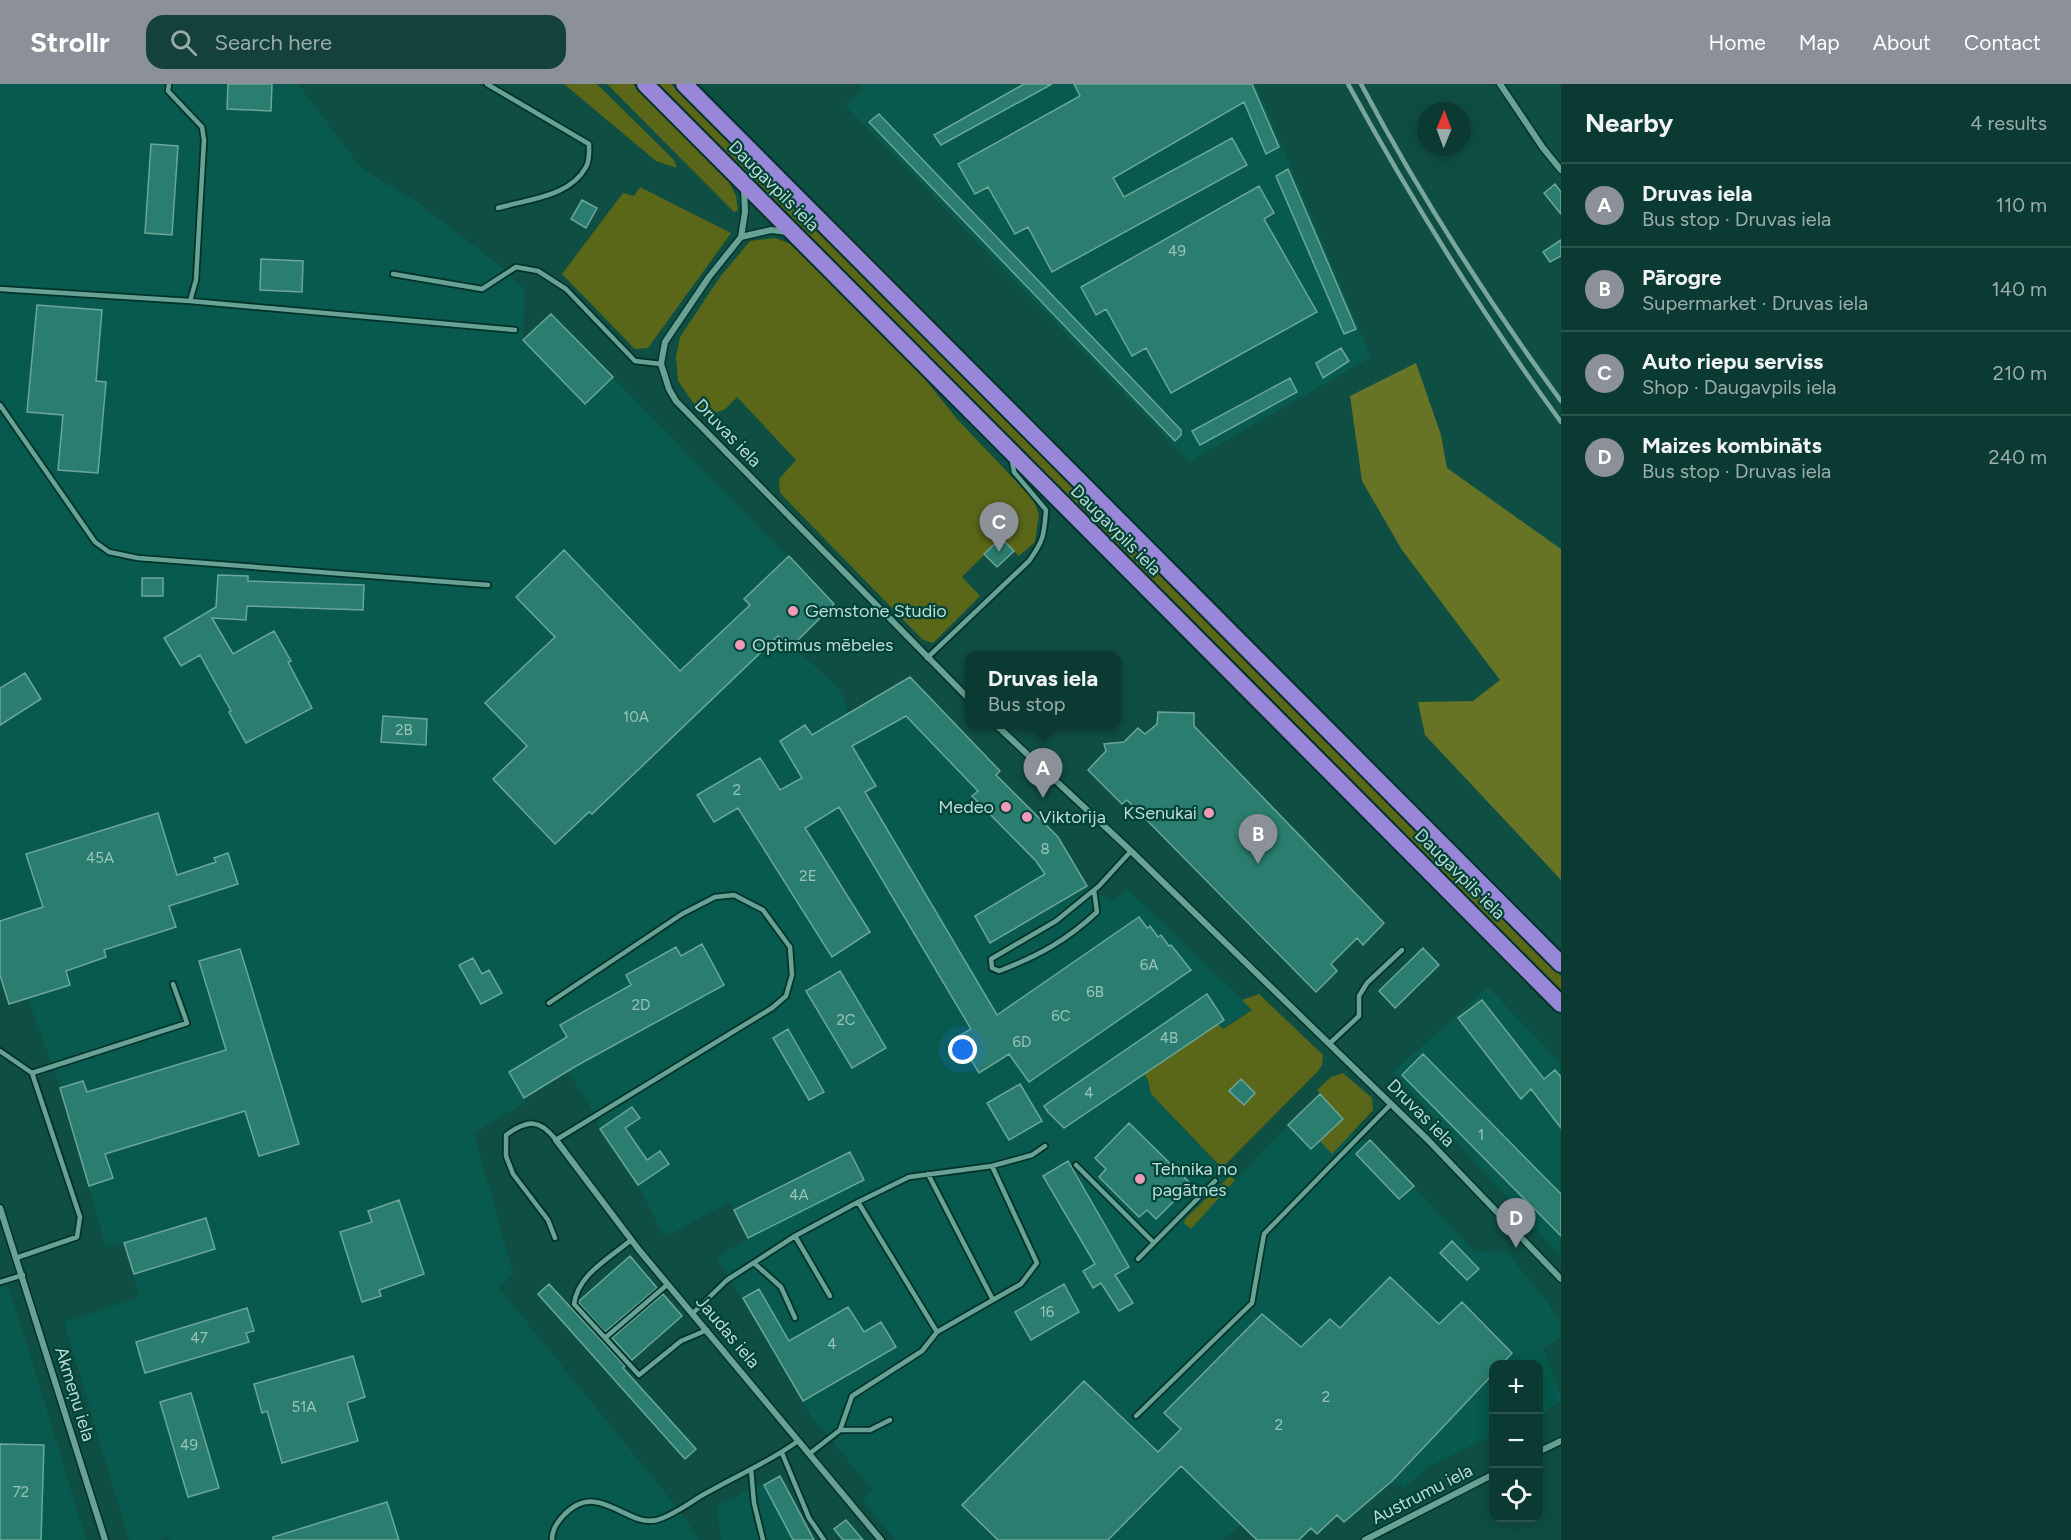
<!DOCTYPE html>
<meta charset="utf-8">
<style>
:root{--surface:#0b3a32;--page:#14413a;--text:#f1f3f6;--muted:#9aadac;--line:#2b544d;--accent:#8c9099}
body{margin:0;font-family:Figtree,sans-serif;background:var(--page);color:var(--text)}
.controls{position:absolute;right:18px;bottom:18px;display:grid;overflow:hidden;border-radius:12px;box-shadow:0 3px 15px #0003}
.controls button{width:54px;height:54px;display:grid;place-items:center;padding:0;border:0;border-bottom:2px solid var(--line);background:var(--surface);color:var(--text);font:30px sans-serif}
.compass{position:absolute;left:1417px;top:18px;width:54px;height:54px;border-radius:50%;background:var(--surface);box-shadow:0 3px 15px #0003;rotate:1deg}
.you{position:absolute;left:963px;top:966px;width:21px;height:21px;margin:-15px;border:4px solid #fff;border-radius:50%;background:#1a73e8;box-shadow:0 0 0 9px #1a73e833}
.badge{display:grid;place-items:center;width:39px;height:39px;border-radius:50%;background:var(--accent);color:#fff;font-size:20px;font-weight:700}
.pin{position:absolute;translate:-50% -50px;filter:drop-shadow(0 2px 3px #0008)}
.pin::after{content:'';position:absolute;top:32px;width:21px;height:18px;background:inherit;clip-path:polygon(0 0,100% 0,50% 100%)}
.popup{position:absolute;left:965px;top:567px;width:156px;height:78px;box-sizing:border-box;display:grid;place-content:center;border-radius:12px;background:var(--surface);filter:drop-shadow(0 2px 4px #0005);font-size:20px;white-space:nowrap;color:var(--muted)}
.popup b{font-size:22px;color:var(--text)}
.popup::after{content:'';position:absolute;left:50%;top:100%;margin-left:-12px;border:12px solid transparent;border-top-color:var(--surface)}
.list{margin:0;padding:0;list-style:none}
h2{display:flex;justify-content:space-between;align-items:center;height:78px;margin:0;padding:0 24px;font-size:26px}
h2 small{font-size:20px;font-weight:400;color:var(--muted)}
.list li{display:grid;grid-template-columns:39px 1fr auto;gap:18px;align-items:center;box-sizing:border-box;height:84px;padding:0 24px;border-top:2px solid var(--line)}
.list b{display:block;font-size:22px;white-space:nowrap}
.list p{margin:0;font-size:20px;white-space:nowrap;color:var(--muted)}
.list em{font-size:20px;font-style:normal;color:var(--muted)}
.icon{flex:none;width:33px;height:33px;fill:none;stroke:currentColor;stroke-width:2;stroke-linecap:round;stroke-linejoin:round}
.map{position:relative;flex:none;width:1561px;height:1456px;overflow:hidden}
header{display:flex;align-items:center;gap:36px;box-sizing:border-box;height:84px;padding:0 30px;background:var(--accent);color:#fff}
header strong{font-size:28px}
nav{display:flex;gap:33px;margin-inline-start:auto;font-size:21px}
.search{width:420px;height:54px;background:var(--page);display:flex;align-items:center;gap:15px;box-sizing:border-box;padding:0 21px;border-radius:18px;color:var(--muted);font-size:22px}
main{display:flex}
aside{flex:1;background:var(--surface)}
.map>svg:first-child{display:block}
</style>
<header>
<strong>Strollr</strong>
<div class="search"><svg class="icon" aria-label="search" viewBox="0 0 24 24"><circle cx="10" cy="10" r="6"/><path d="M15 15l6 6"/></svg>Search here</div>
<nav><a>Home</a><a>Map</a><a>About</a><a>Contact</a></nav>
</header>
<main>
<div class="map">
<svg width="1561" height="1456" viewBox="0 0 1561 1456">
<rect width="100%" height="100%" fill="#0f4e43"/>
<!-- built -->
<path fill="#075a4d" d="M0,0H298L361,84L417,118L499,181L524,205L523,256L551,230L834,520L793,562L841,607L848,629L910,593L1000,687L996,691L1058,753L1087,802L1111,817L1128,806L1252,925L1222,945L1218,940L1148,996L1151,1010L1222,1084L1235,1096L1288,1041L1320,1010L1366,1059L1370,1056L1475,1168L1506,1167L1548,1219L1561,1241V1253L1543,1264L1561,1311V1318L1547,1325L1548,1328L1539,1332L1538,1280H1494L1493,1351L1429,1382L1404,1404L1392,1398L1344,1438L1336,1431L1317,1450L1311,1444L1299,1456H1257L1241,1441L1223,1456H895L863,1417L872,1405L811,1332L717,1173L748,1154L730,1118L665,1153L638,1101L600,1045L590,1022L568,987L525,1014L526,1018L474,1049L513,1189L499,1204L683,1431L699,1456H169L168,1452L161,1456H129L64,1238L139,1213L124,1159L106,1163L60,1004L28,914L9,920L0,891Z
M858,0H1256L1371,273L1189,378L845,21L863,6Z
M1488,903L1561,980V1173L1393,988Z
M7,1200L33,1280L86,1456H0V1203Z
M780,1392L814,1456H721L717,1421Z"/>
<!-- green -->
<path fill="#5a6618" d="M564,0H597L674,76L677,84L656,77Z
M607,0H633L729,98L736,112L738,126L734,128Z
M659,0H671L1561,892V906Z
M640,103L731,149L648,264L635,265L562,190L623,109L634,112Z
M775,154L794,161L920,289L957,335L1033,415L1039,430L1035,458L1019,472L1001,454L962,493L980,512L933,559L923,556L780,409L779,395L796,376L737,313L724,326L706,331L697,324L678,297L676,273L680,253L720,193L750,157Z
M1259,910L1323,971L1322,981L1318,987L1222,1084L1151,1010L1148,996L1144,990L1218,940L1223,945L1252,926L1242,916Z
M1343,989L1372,1014L1373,1026L1332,1070L1320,1057L1343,1035L1317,1006L1331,993Z
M1230,1092L1235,1096L1191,1145L1184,1139L1185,1135Z"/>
<!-- forest -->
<path fill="#677425" d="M1416,279L1441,351L1447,384L1561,465V796L1425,651L1418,618L1473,617L1500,596L1402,466L1362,397L1350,312Z"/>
<!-- building -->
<path fill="#2b7e6f" stroke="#6ca699" stroke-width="1.5" d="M228,0H272L271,27L227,25Z
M1024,0H1052L941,61L934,51Z
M1074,0H1252L1279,63L1266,70L1244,18L1113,94L1124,113L1232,54L1247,81L1052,188L1028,143L1015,150L988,103L975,110L958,80L1080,12Z
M879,30L1181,346V351L1175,357L869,38Z
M151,60L178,62L172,151L145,149Z
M1288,85L1356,245L1344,250L1276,92Z
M1555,100L1561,108V130L1544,109Z
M1259,102L1274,129L1264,135L1317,228L1171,309L1146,264L1132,272L1106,225L1096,231L1081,203Z
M582,116L597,124L586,144L571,135Z
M1561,156V172L1550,178L1543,168Z
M261,175L303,177L302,208L260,206Z
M37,221L102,226L96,297L106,298L98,389L58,386L63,331L27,328Z
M551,230L613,293L585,320L523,256Z
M1341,264L1349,277L1323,294L1316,279Z
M1290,294L1297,308L1200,361L1192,347Z
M1001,454L1014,467L997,483L984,470Z
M564,466L680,587L750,521L744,515L789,472L834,520L792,562L778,552L592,730L589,728L555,760L493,695L527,662L485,619L555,553L516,513Z
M218,491L248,492V497L364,501L363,526L247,522L246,536L212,534L233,570L274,547L291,577L288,578L312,624L246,659L229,628L231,627L200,571L181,582L164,554L216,523Z
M142,494H163V512H142Z
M25,589L41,615L0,641V604Z
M910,593L1000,687L996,691L1058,753L1087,802L990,859L975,832L1045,790L1036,777L972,712L978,707L906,632L852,662L876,702L865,708L997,931L1139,833L1147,844L1150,842L1158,853L1161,851L1169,862L1171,861L1191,886L1029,998L1009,970L979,989L957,953L971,945L839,723L805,744L870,848L832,873L738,724L714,738L697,711L760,674L780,706L802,694L780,657L805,641L812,651Z
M1158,628L1194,629V642L1384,839L1363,861L1357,854L1331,880L1337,887L1316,908L1127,716L1122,720L1088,686L1106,667L1104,660L1124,658L1138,644L1145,650L1157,640Z
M383,632L427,635L426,661L381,658Z
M158,729L177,791L216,778L214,774L228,769L238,800L169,822L176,843L104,866L106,873L66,887L70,901L9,920L0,891V837L43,823L26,770Z
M702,860L724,901L576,982L524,1014L509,988L567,953L560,941L631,901L626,891L676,863L681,872Z
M1423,864L1439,881L1395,924L1379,907Z
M240,865L299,1060L259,1072L245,1027L105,1070L113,1094L89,1102L60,1004L83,997L87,1008L226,966L199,877Z
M473,874L482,890L489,886L502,909L481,920L459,881Z
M840,887L886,964L852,984L806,907Z
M1207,910L1224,936L1064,1044L1048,1028L1044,1022Z
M1482,916L1544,995L1555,986L1561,993V1044L1531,1005L1521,1015L1458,934Z
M788,945L824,1008L809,1016L773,954Z
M1423,970L1561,1110V1152L1402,991Z
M1241,995L1255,1009L1244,1021L1229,1007Z
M1020,1000L1042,1037L1009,1056L987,1019Z
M1320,1010L1343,1035L1311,1065L1288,1041Z
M632,1023L640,1034L625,1044L647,1076L660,1067L669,1080L638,1101L600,1045Z
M1129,1039L1191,1100L1156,1135L1147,1126L1139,1133L1099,1093L1106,1085L1095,1074Z
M1370,1056L1414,1102L1399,1115L1356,1070Z
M850,1068L864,1096L748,1154L734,1126Z
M1068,1077L1129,1183L1115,1191L1133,1219L1119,1227L1101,1199L1093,1204L1083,1187L1095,1180L1043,1092Z
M399,1116L424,1190L379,1206L381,1212L362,1218L340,1148L372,1138L368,1127Z
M206,1134L215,1165L134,1190L124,1159Z
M1452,1157L1479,1185L1467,1196L1440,1169Z
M630,1172L657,1204L605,1248L579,1219V1217Z
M1390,1193L1439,1240L1462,1218L1512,1269L1501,1281H1494V1289L1392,1397L1344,1438L1337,1431L1317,1450L1311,1444L1299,1456H1257L1181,1382L1108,1456H998L962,1421L1084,1297L1158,1368L1181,1345L1164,1329L1262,1230L1301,1263L1330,1235L1340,1244Z
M549,1200L625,1282L623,1284L696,1365L685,1375L538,1210Z
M1064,1200L1079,1228L1031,1256L1015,1228Z
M759,1205L789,1257L848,1223L864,1248L881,1238L896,1263L803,1317L743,1214Z
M663,1210L682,1232L632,1276L612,1254Z
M247,1224L254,1247L246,1249L249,1258L145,1289L136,1258Z
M353,1272L365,1313L347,1319L358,1357L282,1379L267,1327L262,1329L254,1300Z
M191,1309L219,1404L188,1413L160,1318Z
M0,1360L44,1361L41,1456H0Z
M780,1392L814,1456H793L764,1401Z
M387,1418L399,1456H273V1453Z
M846,1436L863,1456H843L834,1445Z"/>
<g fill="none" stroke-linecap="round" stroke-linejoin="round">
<defs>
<path id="service" d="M169,0L168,7L202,43L204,56L196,196L190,217
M487,0L589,60C589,67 590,77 586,83C570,113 528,115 498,124
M393,190L482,205L516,183L538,187L566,205L635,277L661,280
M0,205L190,217L515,246
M0,321L95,458L109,468L138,474L488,501
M927,574L1029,477C1044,456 1044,451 1046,426L1014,388L1012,377
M1094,806L1097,828C1066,857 1038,872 999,887L992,884L991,875L1056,837L1094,806L1099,802L1131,767
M549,919L682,830L715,813L734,811L763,826L790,863L792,891L786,912L772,924L556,1056C539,1034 527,1036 506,1051V1072L513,1090L548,1136L555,1154
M1329,960L1359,932V912L1367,899L1402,866
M0,967L32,989L80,1133L77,1153L16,1174
M32,989L187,939L173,900
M1076,1081L1153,1158
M928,1090L993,1216
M795,1152L830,1212
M631,1156C610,1174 578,1190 574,1220L639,1291L681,1257L707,1246
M1138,1175L1215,1097
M754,1179L781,1203L795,1234
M0,1198L23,1191
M693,1229L727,1196L795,1152L858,1118L909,1093L992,1082L1032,1071L1045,1062
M937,1248L1021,1200L1037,1179L992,1082
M605,1254L668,1200
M1136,1332L1252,1219L1264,1150L1391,1020
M840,1346H870L890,1336
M782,1369L809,1434L824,1456
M809,1370L840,1346L852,1312L922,1267L937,1248L858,1118
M751,1385L754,1419L763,1456
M552,1456C552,1446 556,1440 563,1432C598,1394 626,1444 657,1436C677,1430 692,1416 710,1407C740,1390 771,1377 798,1357"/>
<path id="minor" d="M1500,0L1543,64L1561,86
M744,105L745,128L741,153L709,193L665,258L661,280L669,305L676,317L970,616
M741,153L771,146L787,148
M995,640L1131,767L1428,1056L1561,1195
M556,1056L639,1166L881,1456
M0,1124L105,1456
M1538,1368L1561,1357
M1365,1456L1494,1390"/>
<path id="trunk" d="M645,0L1561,920
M684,0L1561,880"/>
</defs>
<!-- service casing -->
<use href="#service" stroke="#01322a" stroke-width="8"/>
<!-- minor casing -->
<use href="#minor" stroke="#01322a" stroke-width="9"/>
<!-- trunk casing -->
<use href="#trunk" stroke="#01322a" stroke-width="20"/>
<!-- service -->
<use href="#service" stroke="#68a295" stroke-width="4.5"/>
<!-- minor -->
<use href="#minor" stroke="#68a295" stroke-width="6"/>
<!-- trunk -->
<use href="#trunk" stroke="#9886d8" stroke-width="16"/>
<!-- rail -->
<path stroke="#7ba69c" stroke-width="4.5" d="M1348,0C1412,117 1482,230 1561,338
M1361,0C1419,110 1488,217 1561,317"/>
</g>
<!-- markers -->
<g fill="#f09ab7" stroke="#004339" stroke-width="2">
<circle cx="793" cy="527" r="6"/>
<circle cx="740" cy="561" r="6"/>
<circle cx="1006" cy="723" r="6"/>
<circle cx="1209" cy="729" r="6"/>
<circle cx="1027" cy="733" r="6"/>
<circle cx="1140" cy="1095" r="6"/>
</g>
<g text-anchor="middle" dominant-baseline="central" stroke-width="4.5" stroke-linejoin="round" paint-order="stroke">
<!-- number labels -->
<g font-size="15" fill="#9ac4bb">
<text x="1177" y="167">49</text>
<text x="636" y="633">10A</text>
<text x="404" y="646">2B</text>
<text x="737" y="706">2</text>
<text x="1045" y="765">8</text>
<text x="100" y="774">45A</text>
<text x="808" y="792">2E</text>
<text x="1149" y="881">6A</text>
<text x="1095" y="908">6B</text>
<text x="641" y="921">2D</text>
<text x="1061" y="932">6C</text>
<text x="846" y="936">2C</text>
<text x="1169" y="954">4B</text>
<text x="1022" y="958">6D</text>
<text x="1089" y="1009">4</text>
<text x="1481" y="1051">1</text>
<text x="799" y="1111">4A</text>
<text x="1047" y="1228">16</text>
<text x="199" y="1254">47</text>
<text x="832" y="1260">4</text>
<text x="1326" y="1313">2</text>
<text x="304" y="1323">51A</text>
<text x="1279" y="1341">2</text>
<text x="189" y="1361">49</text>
<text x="21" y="1408">72</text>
</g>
<!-- street labels -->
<g font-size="18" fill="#bfdcd4" stroke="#004339">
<text transform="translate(774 102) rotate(45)">Daugavpils iela</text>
<text transform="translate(728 349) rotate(46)">Druvas iela</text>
<text transform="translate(1116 446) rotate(45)">Daugavpils iela</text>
<text transform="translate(1460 790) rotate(45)">Daugavpils iela</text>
<text transform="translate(1421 1029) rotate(45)">Druvas iela</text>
<text transform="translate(728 1248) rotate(50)">Jaudas iela</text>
<text transform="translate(75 1310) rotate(73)">Akmeņu iela</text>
<text transform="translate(1422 1410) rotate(-27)">Austrumu iela</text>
</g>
<!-- poi labels -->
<g font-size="18" fill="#bfdcd4" stroke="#004339" text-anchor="start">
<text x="805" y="527">Gemstone Studio</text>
<text x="752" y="561">Optimus mēbeles</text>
<text x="994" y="723" text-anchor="end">Medeo</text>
<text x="1197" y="729" text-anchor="end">KSenukai</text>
<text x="1039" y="733">Viktorija</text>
<text x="1152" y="1085">Tehnika no<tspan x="1152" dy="21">pagātnes</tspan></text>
</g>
</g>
</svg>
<div class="controls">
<button>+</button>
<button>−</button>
<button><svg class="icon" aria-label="locate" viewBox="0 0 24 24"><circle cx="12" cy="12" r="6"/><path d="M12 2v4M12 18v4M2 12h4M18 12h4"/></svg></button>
</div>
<svg class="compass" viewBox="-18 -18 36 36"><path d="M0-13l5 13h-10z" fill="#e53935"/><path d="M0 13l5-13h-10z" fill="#9aadac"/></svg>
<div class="you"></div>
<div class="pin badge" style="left:1043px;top:714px">A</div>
<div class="popup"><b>Druvas iela</b>Bus stop</div>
<div class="pin badge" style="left:1258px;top:780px">B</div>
<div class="pin badge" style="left:999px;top:468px">C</div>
<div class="pin badge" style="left:1516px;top:1164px">D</div>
</div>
<aside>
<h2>Nearby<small>4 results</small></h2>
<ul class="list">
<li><span class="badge">A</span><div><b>Druvas iela</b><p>Bus stop · Druvas iela</p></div><em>110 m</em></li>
<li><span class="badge">B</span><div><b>Pārogre</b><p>Supermarket · Druvas iela</p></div><em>140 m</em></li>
<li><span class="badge">C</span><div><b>Auto riepu serviss</b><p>Shop · Daugavpils iela</p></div><em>210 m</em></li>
<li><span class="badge">D</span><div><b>Maizes kombināts</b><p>Bus stop · Druvas iela</p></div><em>240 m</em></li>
</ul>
</aside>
</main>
